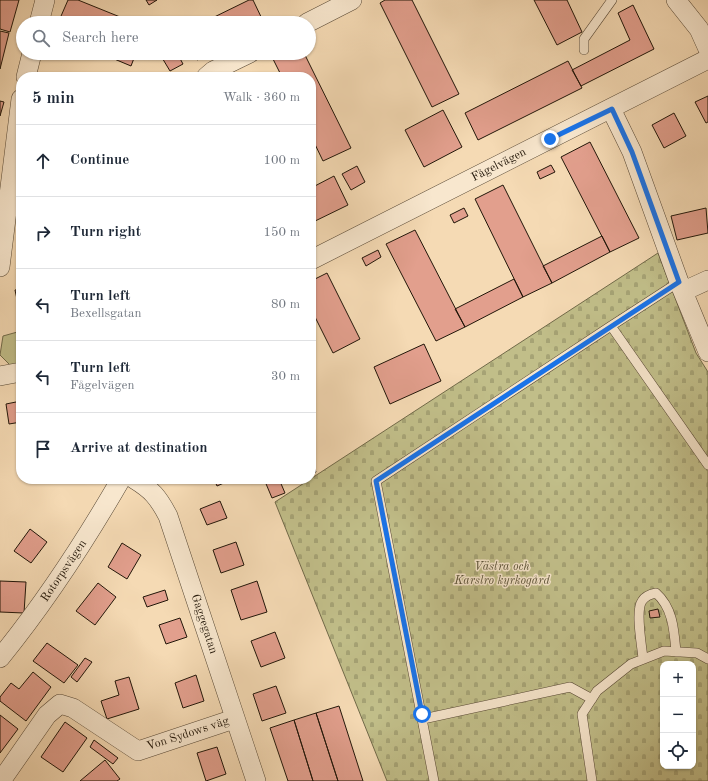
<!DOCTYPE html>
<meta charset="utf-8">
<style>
:root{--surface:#fff;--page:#f6f6f7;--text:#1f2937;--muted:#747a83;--line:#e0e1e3}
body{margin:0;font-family:"Old Standard TT",serif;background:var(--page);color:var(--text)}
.controls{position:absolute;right:12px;bottom:12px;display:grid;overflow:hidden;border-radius:8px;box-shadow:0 1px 3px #0004}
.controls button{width:36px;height:36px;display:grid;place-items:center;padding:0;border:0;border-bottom:1px solid var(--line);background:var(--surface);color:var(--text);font:20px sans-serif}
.stop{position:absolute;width:12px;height:12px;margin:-9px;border:3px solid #1a73e8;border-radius:50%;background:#fff}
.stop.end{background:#1a73e8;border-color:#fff;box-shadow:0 1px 4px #0008}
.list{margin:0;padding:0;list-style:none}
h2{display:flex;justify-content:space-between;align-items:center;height:52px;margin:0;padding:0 16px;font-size:17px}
h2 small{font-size:13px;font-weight:400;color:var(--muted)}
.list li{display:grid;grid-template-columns:26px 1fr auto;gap:12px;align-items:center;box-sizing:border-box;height:72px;padding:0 16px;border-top:1px solid var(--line)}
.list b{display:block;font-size:15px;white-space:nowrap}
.list p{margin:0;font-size:13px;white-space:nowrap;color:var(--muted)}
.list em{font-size:13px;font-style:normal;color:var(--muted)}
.icon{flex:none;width:22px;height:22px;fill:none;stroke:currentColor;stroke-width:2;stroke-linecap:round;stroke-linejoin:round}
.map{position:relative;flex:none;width:708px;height:781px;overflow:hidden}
.search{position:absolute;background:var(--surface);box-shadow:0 1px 3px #0004;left:16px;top:16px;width:300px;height:44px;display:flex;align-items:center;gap:10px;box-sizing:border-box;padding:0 14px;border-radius:22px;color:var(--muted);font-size:15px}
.panel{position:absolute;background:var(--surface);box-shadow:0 1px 3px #0004;left:16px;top:72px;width:300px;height:412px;border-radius:16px}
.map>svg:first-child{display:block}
</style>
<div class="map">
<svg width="708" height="781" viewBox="0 0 708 781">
<defs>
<pattern id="cemetery-stones" width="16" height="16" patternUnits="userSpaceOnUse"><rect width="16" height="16" fill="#c1be89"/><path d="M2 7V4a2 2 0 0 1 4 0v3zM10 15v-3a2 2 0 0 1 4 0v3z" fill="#a6a375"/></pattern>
</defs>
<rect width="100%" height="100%" fill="#f5dab4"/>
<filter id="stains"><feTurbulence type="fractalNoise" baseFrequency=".005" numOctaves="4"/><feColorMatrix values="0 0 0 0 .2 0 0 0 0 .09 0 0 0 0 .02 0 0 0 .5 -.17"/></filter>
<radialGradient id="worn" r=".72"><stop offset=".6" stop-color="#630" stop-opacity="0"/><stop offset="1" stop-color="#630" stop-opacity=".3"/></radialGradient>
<!-- green -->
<path fill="#c1be89" stroke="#716a49" d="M21,331V367L11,366L0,355L3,336Z"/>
<!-- cemetery -->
<path fill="url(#cemetery-stones)" stroke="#716a49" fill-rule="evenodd" d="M658,253L696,353L708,372V781H387L275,502ZM663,664H693V766H663Z"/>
<!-- building -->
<path fill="#e29f8d" stroke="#211609" d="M0,0H19L10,32L0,29Z
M68,0H78L135,23H58Z
M146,0H157L149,5Z
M249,0H253L264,23H202Z
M385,0H412L459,94L432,107L380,3Z
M534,0H567L582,32L557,45Z
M633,5L654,49L581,86L572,70L630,40L618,13Z
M0,31L9,33L0,69Z
M100,53H136L131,66Z
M167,53H177L183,64L170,71L161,56Z
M193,53H212L197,60Z
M279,53H304L351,148L323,161L311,136V77H282L272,57Z
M568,61L582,88L478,140L465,113Z
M115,74L116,77H100Z
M708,96V122L706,123L695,102Z
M0,101L4,102L0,116Z
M443,110L462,147L424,167L405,130Z
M674,113L686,136L664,148L652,125Z
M590,142L639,238L610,252L561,157Z
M551,165L555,172L540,179L537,172Z
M357,166L365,182L351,190L342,174Z
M334,176L348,205L311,223V188Z
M503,185L552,283L523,297L475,199Z
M464,208L468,216L454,223L450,215Z
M706,208L708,233L677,240L671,216Z
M415,230L465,327L436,341L386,244Z
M602,236L610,252L552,283L543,266Z
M378,250L381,257L366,266L362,258Z
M327,273L360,339L333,353L311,309V281Z
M514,279L523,297L465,327L455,309Z
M21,289V318L15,290Z
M424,344L441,381L390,404L374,367Z
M21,401V422L9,424L6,404Z
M311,459L316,472L311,474Z
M76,479H98V482Z
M214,479H233L217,486Z
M264,479H279L285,493L272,498Z
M220,501L227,518L207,525L200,509Z
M30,529L47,542L31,563L14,551Z
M236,542L244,565L221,573L213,550Z
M122,543L141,555L127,579L108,567Z
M0,581L26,582L24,613L0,612Z
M257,581L267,612L241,620L231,590Z
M98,583L116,597L95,625L76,611Z
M165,590L168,600L147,607L143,597Z
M658,609L660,617L650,618L649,611Z
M180,618L187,637L166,644L159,625Z
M275,632L285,658L261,667L251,641Z
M47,643L78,665L64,683L33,661Z
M85,658L92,662L77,682L71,677Z
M33,672L51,687L26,721L0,701V697L11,683L19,689Z
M196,675L204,701L183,708L175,683Z
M129,677L139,709L107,719L101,701L119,695L115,681Z
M276,686L286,713L262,721L253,694Z
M339,706L363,781H338L316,713Z
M316,713L338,781H313L294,720Z
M0,715L18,729L0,753Z
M294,720L313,781H288L270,728Z
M65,722L87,738L63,772L41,757Z
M94,740L118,758L113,764L90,747Z
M217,747L226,774L206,781L197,753Z
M105,760L120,779L117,781H80Z"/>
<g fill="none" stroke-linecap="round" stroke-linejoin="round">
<defs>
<path id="service" d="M584,50V39L612,0
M679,282L611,326L708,465
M643,659C642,646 635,611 642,601C645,596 651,594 656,593C673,608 674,630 676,652
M423,719L570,687L592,699
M434,781L376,481L611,326
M592,781L582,714L597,691L631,664L664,651L697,653L708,659"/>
<path id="minor" d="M676,0L699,29L708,49
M39,23L45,0
M307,23L352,0
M26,77L32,53
M206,77L213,71L250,53
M611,109L632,152L679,282L708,352
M311,260L708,59
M0,267L21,99
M684,291L708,280
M0,376L21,372
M134,479C152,490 158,497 168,516L256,781
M0,658C47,600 84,543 121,479
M1,781L47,715L60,704L73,708L138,751L234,719"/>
</defs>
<!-- service casing -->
<use href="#service" stroke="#564734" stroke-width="10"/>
<!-- minor casing -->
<use href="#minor" stroke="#564734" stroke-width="20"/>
<!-- service -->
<use href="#service" stroke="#f8e7ce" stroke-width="9"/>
<!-- minor -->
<use href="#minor" stroke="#f8e7ce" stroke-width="19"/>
</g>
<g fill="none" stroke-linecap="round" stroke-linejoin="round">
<!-- route -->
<path stroke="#1a73e8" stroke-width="5" d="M422,714L376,481L679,282L632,152L612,109L550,139"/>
</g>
<g text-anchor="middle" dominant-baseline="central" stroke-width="3" stroke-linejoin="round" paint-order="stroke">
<!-- street labels -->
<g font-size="12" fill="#211609" stroke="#f8e7ce">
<text transform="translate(499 165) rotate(-27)">Fågelvägen</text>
<text transform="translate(64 571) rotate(-56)">Rotorpsvägen</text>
<text transform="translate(204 624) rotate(72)">Gaggegatan</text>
<text transform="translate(188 734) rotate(-18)">Von Sydows väg</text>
</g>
<!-- park labels -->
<g font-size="12" font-style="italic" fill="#595136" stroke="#f8e7ce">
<text x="502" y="567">Västra och<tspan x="502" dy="14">Karslro kyrkogård</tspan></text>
</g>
</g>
<rect width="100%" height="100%" filter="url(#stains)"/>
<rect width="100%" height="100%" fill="url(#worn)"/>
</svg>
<div class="controls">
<button>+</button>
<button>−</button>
<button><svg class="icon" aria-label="locate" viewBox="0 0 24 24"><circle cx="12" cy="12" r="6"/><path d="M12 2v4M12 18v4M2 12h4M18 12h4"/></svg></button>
</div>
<div class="stop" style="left:422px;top:714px"></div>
<div class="stop end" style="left:550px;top:139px"></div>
<div class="search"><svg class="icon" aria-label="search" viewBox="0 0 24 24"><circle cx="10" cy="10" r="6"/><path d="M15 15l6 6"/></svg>Search here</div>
<section class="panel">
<h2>5 min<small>Walk · 360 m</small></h2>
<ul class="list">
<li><svg class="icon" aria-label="ahead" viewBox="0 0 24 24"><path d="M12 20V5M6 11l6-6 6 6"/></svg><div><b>Continue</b></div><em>100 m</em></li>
<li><svg class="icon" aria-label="right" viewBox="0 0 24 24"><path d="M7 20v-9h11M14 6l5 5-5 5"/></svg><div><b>Turn right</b></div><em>150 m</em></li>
<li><svg class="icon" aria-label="left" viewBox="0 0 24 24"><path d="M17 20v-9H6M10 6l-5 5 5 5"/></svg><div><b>Turn left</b><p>Bexellsgatan</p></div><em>80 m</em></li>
<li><svg class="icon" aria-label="left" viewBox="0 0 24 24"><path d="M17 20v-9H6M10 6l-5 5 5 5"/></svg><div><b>Turn left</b><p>Fågelvägen</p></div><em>30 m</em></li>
<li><svg class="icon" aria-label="arrive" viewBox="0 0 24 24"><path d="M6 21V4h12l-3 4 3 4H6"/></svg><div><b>Arrive at destination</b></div></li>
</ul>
</section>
</div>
